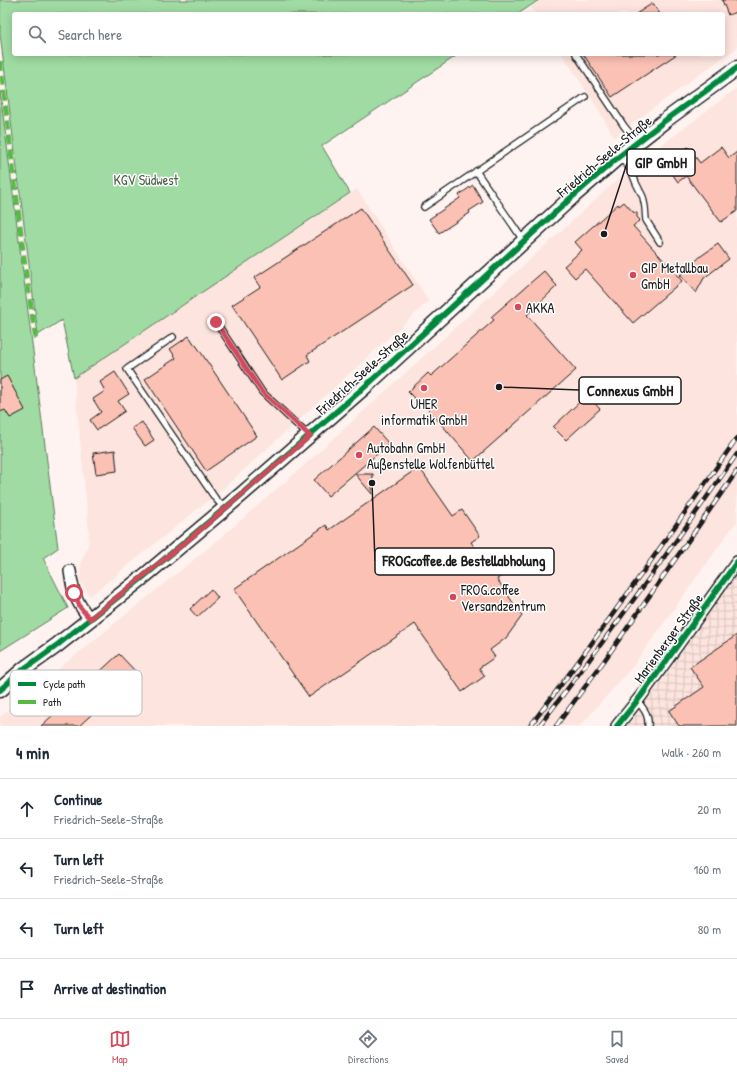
<!DOCTYPE html>
<meta charset="utf-8">
<style>
:root{--surface:#fff;--page:#f6f6f7;--text:#1f2937;--muted:#747a83;--line:#e0e1e3;--accent:#d1495b}
body{margin:0;font-family:"Patrick Hand",sans-serif;background:var(--page);color:var(--text)}
.stop{position:absolute;width:12px;height:12px;margin:-9px;border:3px solid #d1495b;border-radius:50%;background:#fff}
.stop.end{background:#d1495b;border-color:#fff;box-shadow:0 1px 4px #0008}
.list{margin:0;padding:0;list-style:none}
h2{display:flex;justify-content:space-between;align-items:center;height:52px;margin:0;padding:0 16px;font-size:17px}
h2 small{font-size:13px;font-weight:400;color:var(--muted)}
.list li{display:grid;grid-template-columns:26px 1fr auto;gap:12px;align-items:center;box-sizing:border-box;height:60px;padding:0 16px;border-top:1px solid var(--line)}
.list b{display:block;font-size:15px;white-space:nowrap}
.list p{margin:0;font-size:13px;white-space:nowrap;color:var(--muted)}
.list em{font-size:13px;font-style:normal;color:var(--muted)}
.icon{flex:none;width:22px;height:22px;fill:none;stroke:currentColor;stroke-width:2;stroke-linecap:round;stroke-linejoin:round}
.map{position:relative;flex:none;width:737px;height:726px;overflow:hidden}
.search{position:absolute;background:var(--surface);box-shadow:0 2px 10px #0003;left:12px;right:12px;top:12px;height:44px;display:flex;align-items:center;gap:10px;box-sizing:border-box;padding:0 14px;border-radius:4px;color:var(--muted);font-size:15px}
.sheet{height:292px;background:var(--surface)}
nav{display:flex;justify-content:space-around;align-items:center;box-sizing:border-box;height:56px;border-top:1px solid var(--line);background:var(--surface);font-size:11px;color:var(--muted)}
nav a{display:grid;justify-items:center;gap:2px}
nav .on{color:var(--accent)}
.map>svg:first-child{display:block}
</style>
<div class="map">
<svg width="737" height="726" viewBox="0 0 737 726">
<defs>
<pattern id="industrial-grid" width="8" height="8" patternUnits="userSpaceOnUse"><rect width="8" height="8" fill="#fde4de"/><path d="M0 4h8M4 0v8" fill="none" stroke="#d8c3be"/></pattern>
</defs>
<rect width="100%" height="100%" fill="#fef3f0"/>
<filter id="ink" filterUnits="userSpaceOnUse"><feTurbulence type="fractalNoise" baseFrequency=".025" numOctaves="2"/><feDisplacementMap in="SourceGraphic" scale="8" xChannelSelector="R" yChannelSelector="G"/><feConvolveMatrix kernelMatrix="1 2 1 2 8 2 1 2 1" color-interpolation-filters="sRGB"/></filter>
<g filter="url(#ink)">
<!-- built -->
<path fill="#fde4de" d="M541,0H737V48L701,73L614,137L597,107L562,54H723V14H535L531,7Z
M737,88V521L633,666L580,726H0V717L30,692L212,545L300,469L626,172Z
M357,189L429,301L225,487L90,596L80,581L81,562L88,546L89,531L74,378Z"/>
<!-- industrial -->
<path fill="url(#industrial-grid)" d="M737,573V726H627L659,685Z"/>
<!-- green -->
<path fill="#9fdba2" stroke="#5e7c5f" d="M0,0H539L518,14H14V54H459L322,146L350,193L74,378L62,320L38,335L0,34Z
M0,91L58,548L43,558L68,608L0,651Z"/>
<!-- building -->
<path fill="#fbc1b4" stroke="#1c1c1c" d="M722,0H737V12L728,15Z
M653,3L660,14H636Z
M583,54H677L612,97Z
M688,147L700,163L721,147L729,158L737,152V211L721,222L686,176L678,182L665,164Z
M473,185L483,202L469,211L470,213L439,233L429,219L460,198L459,195Z
M624,202L633,212L637,213V217L640,220L633,226L682,281L633,323L585,269L575,278L564,266L582,250L575,242L618,204L619,206Z
M361,208L413,285L307,355L310,361L282,380L232,305L260,287L254,278Z
M718,244L729,259L704,278L696,293L680,275L701,256Z
M544,271L557,286L527,315L576,370L473,461L422,402L420,404L408,392L428,373L431,376L494,320L491,317Z
M189,336L195,345H196L257,436L206,471L145,379L176,358L170,349Z
M115,372L129,394L118,401L125,411L97,430L90,420L101,412L93,399L105,391L100,382Z
M7,376L25,410L10,418L5,410L0,412V380Z
M587,395L600,409L566,440L553,427Z
M142,422L154,440L145,446L132,428Z
M374,427L389,444L328,496L314,480Z
M115,450L117,471L96,474L93,453Z
M419,467L453,516L462,510L480,536L471,542L484,562L494,555L506,573L497,579L522,616L506,638L490,650L495,657L479,668L485,676L462,692L415,624L309,697L234,589L326,525L329,530Z
M355,474H373L372,494Z
M211,589L218,598L197,617L190,609Z
M737,635V726H679L669,711L704,687L690,667Z
M119,654L137,673L79,726H41Z"/>
<g fill="none" stroke-linecap="round" stroke-linejoin="round">
<defs>
<path id="service" d="M576,54L624,126L637,142
M620,157L631,170L636,183L643,197L645,207L646,220L660,242
M476,171L523,240
M424,207L585,97
M216,322L262,392L309,436
M173,337L127,369L215,498L225,509
M637,700C644,710 649,714 648,726"/>
<path id="minor" d="M70,571C73,593 76,602 90,619
M617,726L641,696L737,562"/>
<path id="tertiary" d="M0,690L24,669L56,646L142,578L242,494L368,384L572,197L616,159L667,119L737,68"/>
</defs>
<!-- service casing -->
<use href="#service" stroke="#1c1c1c" stroke-width="8"/>
<!-- minor casing -->
<use href="#minor" stroke="#1c1c1c" stroke-width="14"/>
<!-- tertiary casing -->
<use href="#tertiary" stroke="#1c1c1c" stroke-width="17"/>
<!-- service -->
<use href="#service" stroke="#fff" stroke-width="5.5"/>
<!-- minor -->
<use href="#minor" stroke="#fff" stroke-width="11"/>
<!-- tertiary -->
<use href="#tertiary" stroke="#fff" stroke-width="14"/>
<defs>
<path id="rail" d="M530,726C602,632 669,535 737,438
M539,726C608,637 673,546 737,454
M556,726L604,661L737,471"/>
</defs>
<!-- rail casing -->
<use href="#rail" stroke="#1c1c1c" stroke-width="4.5"/>
<!-- rail -->
<use href="#rail" stroke="#fff" stroke-width="3" stroke-dasharray="9" stroke-linecap="butt"/>
<!-- quiet -->
<path stroke="#58b947" stroke-width="5" stroke-dasharray="10 5" stroke-linecap="butt" d="M0,61L25,266L36,341"/>
<defs>
<path id="cycleway" d="M0,690L24,669L56,646L142,578L242,494L368,384L572,197L616,159L667,119L737,68
M617,726L641,696L737,562"/>
</defs>
<!-- cycleway casing -->
<use href="#cycleway" stroke="#fff" stroke-width="8"/>
<!-- cycleway -->
<use href="#cycleway" stroke="#00873e" stroke-width="6"/>
</g>
</g>
<g fill="none" stroke-linecap="round" stroke-linejoin="round" filter="url(#ink)">
<!-- route -->
<path stroke="#d1495b" stroke-width="5" d="M74,593L80,607L90,619L193,536L310,436L262,392L216,322"/>
</g>
<!-- markers -->
<g fill="#d1495b" stroke="#fff" stroke-width="1.5">
<circle cx="633" cy="275" r="4"/>
<circle cx="518" cy="307" r="4"/>
<circle cx="424" cy="388" r="4"/>
<circle cx="359" cy="455" r="4"/>
<circle cx="453" cy="597" r="4"/>
</g>
<g text-anchor="middle" dominant-baseline="central" stroke-width="3" stroke-linejoin="round" paint-order="stroke">
<!-- street labels -->
<g font-size="14" fill="#1c1c1c" stroke="#fff">
<text transform="translate(604 156) rotate(-40)">Friedrich-Seele-Straße</text>
<text transform="translate(362 372) rotate(-42)">Friedrich-Seele-Straße</text>
<text transform="translate(668 638) rotate(-54)">Marienberger Straße</text>
</g>
<!-- park labels -->
<g font-size="14" fill="#4a5f4b" stroke="#fff">
<text x="146" y="179">KGV Südwest</text>
</g>
<!-- poi labels -->
<g font-size="14" fill="#1c1c1c" stroke="#fff" text-anchor="start">
<text x="641" y="267">GIP Metallbau<tspan x="641" dy="16">GmbH</tspan></text>
<text x="526" y="307">AKKA</text>
<text x="424" y="403" text-anchor="middle">UHER<tspan x="424" dy="16">informatik GmbH</tspan></text>
<text x="367" y="447">Autobahn GmbH<tspan x="367" dy="16">Außenstelle Wolfenbüttel</tspan></text>
<text x="461" y="589">FROG.coffee<tspan x="461" dy="16">Versandzentrum</tspan></text>
</g>
</g>
<!-- legend -->
<rect x="10" y="670" width="132" height="46" rx="6" fill="#fff" stroke="#bbb" stroke-width="1"/>
<rect x="18" y="682" width="18" height="4" fill="#00873e"/>
<rect x="18" y="700" width="18" height="4" fill="#58b947"/>
<g font-size="11" fill="#1c1c1c">
<text x="43" y="688">Cycle path</text>
<text x="43" y="706">Path</text>
</g>
<!-- callouts -->
<path fill="none" stroke="#1c1c1c" stroke-width="1.5" d="M604 234L627 163M499 387L579 390M372 483L375 561"/>
<g fill="#1c1c1c" stroke="#fff" stroke-width="1.5">
<circle cx="604" cy="234" r="4"/>
<circle cx="499" cy="387" r="4"/>
<circle cx="372" cy="483" r="4"/>
</g>
<g fill="#fff" stroke="#1c1c1c" stroke-width="1.5">
<rect x="627" y="149" width="68" height="27" rx="4"/>
<rect x="579" y="377" width="102" height="27" rx="4"/>
<rect x="375" y="548" width="179" height="27" rx="4"/>
</g>
<g font-size="15" text-anchor="middle" font-weight="bold" fill="#1c1c1c">
<text x="661" y="168">GIP GmbH</text>
<text x="630" y="396">Connexus GmbH</text>
<text x="464" y="566">FROGcoffee.de Bestellabholung</text>
</g>
</svg>
<div class="stop" style="left:74px;top:593px"></div>
<div class="stop end" style="left:216px;top:322px"></div>
<div class="search"><svg class="icon" aria-label="search" viewBox="0 0 24 24"><circle cx="10" cy="10" r="6"/><path d="M15 15l6 6"/></svg>Search here</div>
</div>
<section class="sheet">
<h2>4 min<small>Walk · 260 m</small></h2>
<ul class="list">
<li><svg class="icon" aria-label="ahead" viewBox="0 0 24 24"><path d="M12 20V5M6 11l6-6 6 6"/></svg><div><b>Continue</b><p>Friedrich-Seele-Straße</p></div><em>20 m</em></li>
<li><svg class="icon" aria-label="left" viewBox="0 0 24 24"><path d="M17 20v-9H6M10 6l-5 5 5 5"/></svg><div><b>Turn left</b><p>Friedrich-Seele-Straße</p></div><em>160 m</em></li>
<li><svg class="icon" aria-label="left" viewBox="0 0 24 24"><path d="M17 20v-9H6M10 6l-5 5 5 5"/></svg><div><b>Turn left</b></div><em>80 m</em></li>
<li><svg class="icon" aria-label="arrive" viewBox="0 0 24 24"><path d="M6 21V4h12l-3 4 3 4H6"/></svg><div><b>Arrive at destination</b></div></li>
</ul>
</section>
<nav>
<a class="on"><svg class="icon" aria-label="map" viewBox="0 0 24 24"><path d="M3 6l6-2 6 2 6-2v14l-6 2-6-2-6 2zM9 4v14M15 6v14"/></svg>Map</a>
<a><svg class="icon" aria-label="directions" viewBox="0 0 24 24"><path d="M12 3l9 9-9 9-9-9zM9 14v-3h6M13 9l2 2-2 2"/></svg>Directions</a>
<a><svg class="icon" aria-label="saved" viewBox="0 0 24 24"><path d="M7 4h10v16l-5-4-5 4z"/></svg>Saved</a>
</nav>
